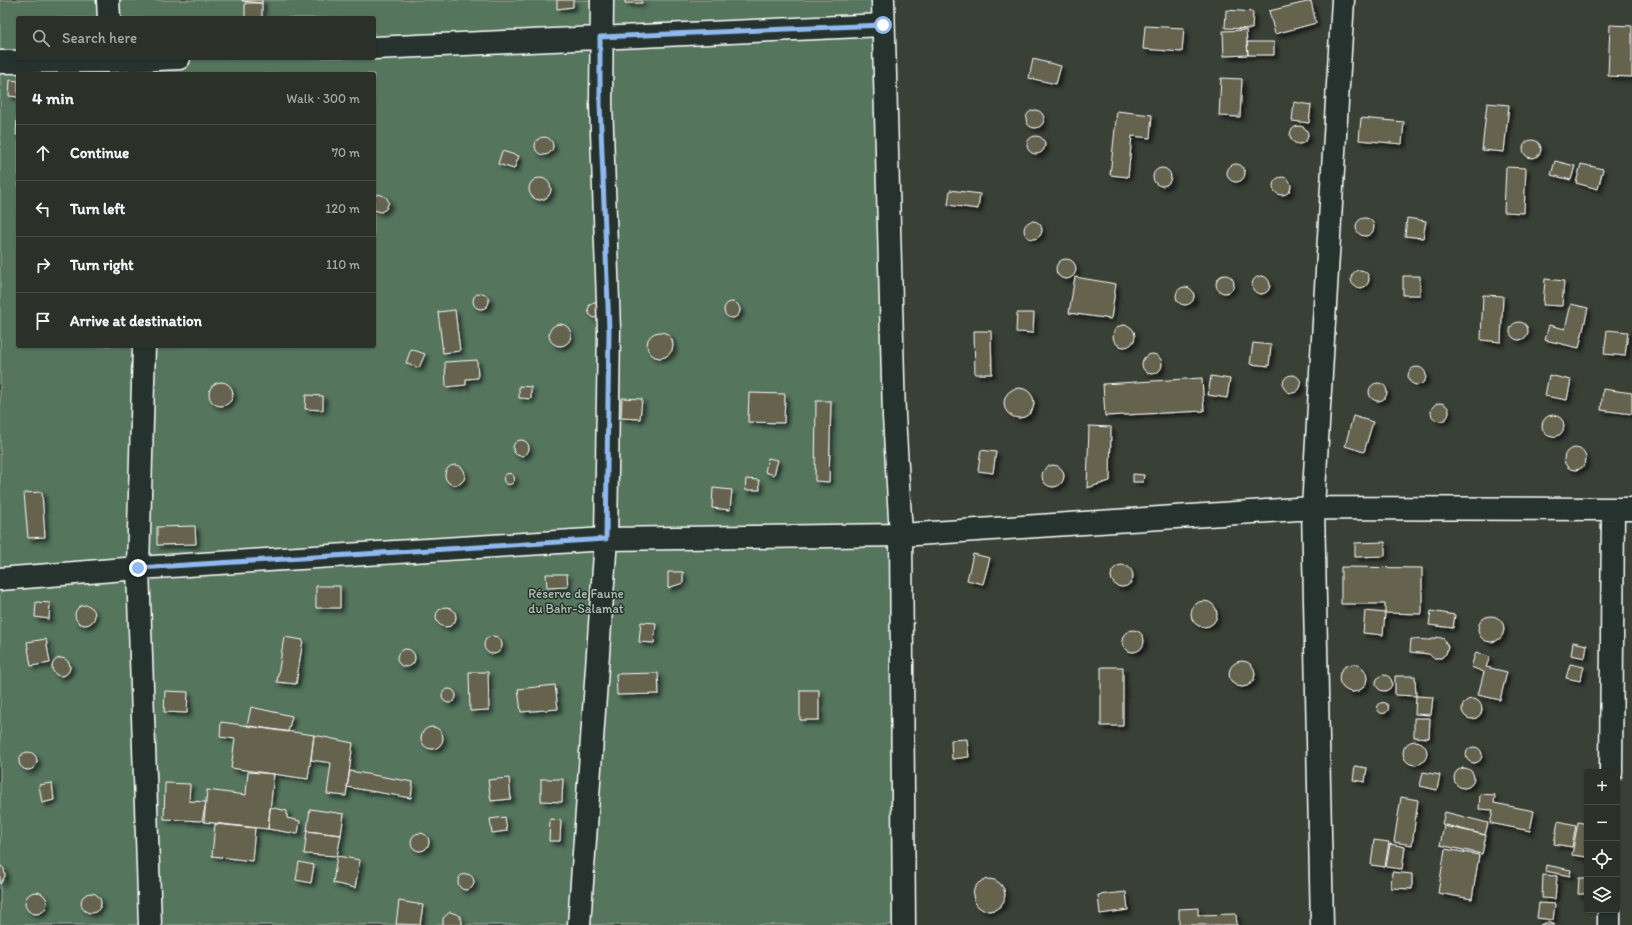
<!DOCTYPE html>
<meta charset="utf-8">
<style>
:root{--surface:#2b3129;--page:#373d35;--text:#f1f3f6;--muted:#a6a9a8;--line:#474c46}
body{margin:0;font-family:Itim,sans-serif;background:var(--page);color:var(--text)}
.controls{position:absolute;right:12px;bottom:12px;display:grid;overflow:hidden;border-radius:4px;box-shadow:0 1px 3px #0004}
.controls button{width:36px;height:36px;display:grid;place-items:center;padding:0;border:0;border-bottom:1px solid var(--line);background:var(--surface);color:var(--text);font:20px sans-serif}
.stop{position:absolute;width:12px;height:12px;margin:-9px;border:3px solid #90b9f0;border-radius:50%;background:#fff}
.stop.end{background:#90b9f0;border-color:#fff;box-shadow:0 1px 4px #0008}
.list{margin:0;padding:0;list-style:none}
h2{display:flex;justify-content:space-between;align-items:center;height:52px;margin:0;padding:0 16px;font-size:17px}
h2 small{font-size:13px;font-weight:400;color:var(--muted)}
.list li{display:grid;grid-template-columns:26px 1fr auto;gap:12px;align-items:center;box-sizing:border-box;height:56px;padding:0 16px;border-top:1px solid var(--line)}
.list b{display:block;font-size:15px;white-space:nowrap}
.list em{font-size:13px;font-style:normal;color:var(--muted)}
.icon{flex:none;width:22px;height:22px;fill:none;stroke:currentColor;stroke-width:2;stroke-linecap:round;stroke-linejoin:round}
.map{position:relative;flex:none;width:1632px;height:925px;overflow:hidden}
.search{position:absolute;background:var(--surface);box-shadow:0 1px 3px #0004;left:16px;top:16px;width:360px;height:44px;display:flex;align-items:center;gap:10px;box-sizing:border-box;padding:0 14px;border-radius:4px;color:var(--muted);font-size:15px}
.panel{position:absolute;background:var(--surface);box-shadow:0 1px 3px #0004;left:16px;top:72px;width:360px;height:276px;border-radius:4px}
.map>svg:first-child{display:block}
</style>
<div class="map">
<svg width="1632" height="925" viewBox="0 0 1632 925">
<defs>
<filter id="shadow"><feDropShadow dx="3.5" dy="3.5" stdDeviation="2" flood-color="#0009"/></filter>
</defs>
<rect width="100%" height="100%" fill="#394137"/>
<filter id="ink" filterUnits="userSpaceOnUse"><feTurbulence type="fractalNoise" baseFrequency=".025" numOctaves="2"/><feDisplacementMap in="SourceGraphic" scale="8" xChannelSelector="R" yChannelSelector="G"/><feConvolveMatrix kernelMatrix="1 2 1 2 8 2 1 2 1" color-interpolation-filters="sRGB"/></filter>
<g filter="url(#ink)">
<!-- green -->
<path fill="#54745d" stroke="#aabaae" fill-rule="evenodd" d="M0,0H883L904,925H0ZM18,18H374V58H18ZM18,74H374V346H18Z"/>
<!-- building -->
<path fill="#65624e" stroke="#fff" filter="url(#shadow)" d="M242,0H262V3L242,1Z
M557,0H573V7L557,9Z
M625,0H641L642,3H625Z
M1311,1L1316,23L1275,34L1269,11Z
M245,3H262V18H245Z
M1226,10L1253,12L1252,29L1225,28Z
M1610,25L1632,26V77L1608,76Z
M1145,26L1184,28L1182,52L1143,49Z
M1246,30L1248,55L1224,56L1223,31Z
M1247,42H1274V55H1248Z
M1033,59L1061,66L1056,84L1029,78Z
M1221,78L1242,79L1240,117L1219,116Z
M10,80L18,81V135H16L18,97L9,96Z
M1294,102L1311,105L1309,123L1292,121Z
M1487,103L1509,105L1504,152L1482,150Z
M1026 119a9 9 0 1 1 18 0a9 9 0 1 1-18 0Z
M1117,111L1152,115L1150,138L1132,136L1128,177L1110,175Z
M1361,118L1404,122L1402,144L1359,140Z
M1290 135a9 9 0 1 1 18 0a9 9 0 1 1-18 0Z
M1027 145a9 9 0 1 1 18 0a9 9 0 1 1-18 0Z
M535 146a9 9 0 1 1 18 0a9 9 0 1 1-18 0Z
M1523 149a9 9 0 1 1 18 0a9 9 0 1 1-18 0Z
M502,151L519,156L514,169L498,164Z
M1555,161L1575,166L1571,180L1551,175Z
M1581,164L1603,169L1598,189L1576,183Z
M1227 173a9 9 0 1 1 18 0a9 9 0 1 1-18 0Z
M1506,167L1526,168L1524,213L1504,212Z
M1153 177a9 9 0 1 1 18 0a9 9 0 1 1-18 0Z
M1273 186a9 9 0 1 1 18 0a9 9 0 1 1-18 0Z
M529 189a11 11 0 1 1 22 0a11 11 0 1 1-22 0Z
M950,190L980,194L978,209L948,205Z
M379,194L386,197L389,202L386,209L381,212L374,210V196Z
M1407,218L1426,221L1423,238L1405,236Z
M1356 227a9 9 0 1 1 18 0a9 9 0 1 1-18 0Z
M1024 230a9 9 0 1 1 18 0a9 9 0 1 1-18 0Z
M1056 269a10 10 0 1 1 20 0a10 10 0 1 1-20 0Z
M1351 279a9 9 0 1 1 18 0a9 9 0 1 1-18 0Z
M1216 284a9 9 0 1 1 18 0a9 9 0 1 1-18 0Z
M1403,276H1420V295H1403Z
M1252 285a9 9 0 1 1 18 0a9 9 0 1 1-18 0Z
M1075,277L1116,284L1111,319L1069,313Z
M1545,279L1564,281L1562,306L1543,305Z
M1176 296a9 9 0 1 1 18 0a9 9 0 1 1-18 0Z
M473 301a8 8 0 1 1 16 0a8 8 0 1 1-16 0Z
M1483,295L1503,296L1501,342L1481,340Z
M597,301L600,302V317L594,318L590,315L588,310L590,304Z
M724 310a8 8 0 1 1 16 0a8 8 0 1 1-16 0Z
M1571,304L1588,308L1579,348L1545,340L1549,325L1565,329Z
M455,310L460,351L443,353L438,312Z
M1017,313H1034L1033,333L1016,332Z
M1510 331a9 9 0 1 1 18 0a9 9 0 1 1-18 0Z
M549 335a11 11 0 1 1 22 0a11 11 0 1 1-22 0Z
M1113 336a11 11 0 1 1 22 0a11 11 0 1 1-22 0Z
M1607,330L1628,332L1625,356L1604,354Z
M974,331H991L992,374H975Z
M647 345a13 13 0 1 1 26 0a13 13 0 1 1-26 0Z
M1253,343L1271,345L1269,366L1250,364Z
M411,349L425,354L419,368L406,363Z
M1142 364a10 10 0 1 1 20 0a10 10 0 1 1-20 0Z
M477,360L478,378L466,379V385L446,387L445,362Z
M1408 376a9 9 0 1 1 18 0a9 9 0 1 1-18 0Z
M1549,375L1571,380L1567,400L1545,396Z
M1283 384a9 9 0 1 1 18 0a9 9 0 1 1-18 0Z
M1211,376L1230,379L1227,398L1208,395Z
M1202,378L1204,411L1105,416L1103,384Z
M209 394a12 12 0 1 1 24 0a12 12 0 1 1-24 0Z
M1369 392a9 9 0 1 1 18 0a9 9 0 1 1-18 0Z
M519,386L531,387V399L519,398Z
M1004 403a15 15 0 1 1 30 0a15 15 0 1 1-30 0Z
M1603,389L1632,393V414L1601,410Z
M749,393L785,394L784,423L748,422Z
M306,395L323,396V410L305,409Z
M622,398L642,399L640,419L621,418Z
M816,401H831L829,482L815,481Z
M1431 412a9 9 0 1 1 18 0a9 9 0 1 1-18 0Z
M1542 426a11 11 0 1 1 22 0a11 11 0 1 1-22 0Z
M1353,416L1373,422L1364,452L1345,446Z
M1089,426L1111,427L1110,481L1087,488Z
M513 448a8 8 0 1 1 16 0a8 8 0 1 1-16 0Z
M1564 459a11 11 0 1 1 22 0a11 11 0 1 1-22 0Z
M981,450L996,452L993,473L978,471Z
M768,458L778,460L774,475L765,472Z
M445 475a10 10 0 1 1 20 0a10 10 0 1 1-20 0Z
M1042 476a11 11 0 1 1 22 0a11 11 0 1 1-22 0Z
M503.5 479a5.5 5.5 0 1 1 11 0a5.5 5.5 0 1 1-11 0Z
M1133,474L1144,475L1143,482H1133Z
M746,479L759,480L760,490H745Z
M713,488L732,490L730,510L712,508Z
M42,492L45,537L28,538L24,493Z
M195,526L196,544L157,545V527Z
M1385,542V556L1355,557V543Z
M973,554L990,558L983,584L967,580Z
M1111 576a11 11 0 1 1 22 0a11 11 0 1 1-22 0Z
M1341,567L1422,568V614L1385,613V604H1341Z
M668,572H683V583L668,588Z
M546,574H567L568,587L547,588Z
M316,586H340V608H316Z
M1191 614a13 13 0 1 1 26 0a13 13 0 1 1-26 0Z
M36,602L50,603L49,619L35,617Z
M75 615a10 10 0 1 1 20 0a10 10 0 1 1-20 0Z
M436 617a10 10 0 1 1 20 0a10 10 0 1 1-20 0Z
M1365,611L1385,613L1383,635L1363,633Z
M1431,611L1455,615L1453,628L1429,625Z
M1478 629a13 13 0 1 1 26 0a13 13 0 1 1-26 0Z
M641,622L656,623L654,643L639,642Z
M1122 641a11 11 0 1 1 22 0a11 11 0 1 1-22 0Z
M484 645a9 9 0 1 1 18 0a9 9 0 1 1-18 0Z
M284,637L303,640L296,684L277,682Z
M1438,637L1444,639L1448,647L1446,654L1441,658H1433L1429,654L1410,652L1411,639L1430,640Z
M46,639L50,663L31,666L27,642Z
M1573,642L1587,645L1585,658L1571,655Z
M397 658a9 9 0 1 1 18 0a9 9 0 1 1-18 0Z
M1476,652L1490,657L1486,667L1507,672L1500,700L1478,695L1484,672L1471,667Z
M52 667a9 9 0 1 1 18 0a9 9 0 1 1-18 0Z
M1229 674a13 13 0 1 1 26 0a13 13 0 1 1-26 0Z
M1570,664L1584,667L1580,681L1566,678Z
M1339 678a14 14 0 1 1 28 0a14 14 0 1 1-28 0Z
M1101,667H1123V726H1101Z
M469,672H488L489,710L470,711Z
M658,673L659,694L617,695L616,674Z
M1376 683a8 8 0 1 1 16 0a8 8 0 1 1-16 0Z
M1395,676H1415L1416,696L1395,695Z
M555,685L558,709L521,712L518,689Z
M442 696a7 7 0 1 1 14 0a7 7 0 1 1-14 0Z
M800,690H819V720H800Z
M165,691L188,692L187,713L164,712Z
M1416,696L1433,697L1431,715L1415,714Z
M1462 709a10 10 0 1 1 20 0a10 10 0 1 1-20 0Z
M1377.5 708a5.5 5.5 0 1 1 11 0a5.5 5.5 0 1 1-11 0Z
M251,707L292,716L288,732L247,726Z
M1414,718H1430L1429,738L1414,737Z
M221,722L314,735L308,779L231,768L235,739L220,737Z
M421 738a11 11 0 1 1 22 0a11 11 0 1 1-22 0Z
M314,735L353,743L346,796L327,794L331,763L311,760Z
M967,739L969,757L952,759L951,740Z
M1403 753a12 12 0 1 1 24 0a12 12 0 1 1-24 0Z
M1466 755a8 8 0 1 1 16 0a8 8 0 1 1-16 0Z
M19 761a9 9 0 1 1 18 0a9 9 0 1 1-18 0Z
M1355,766L1367,768L1365,782L1353,780Z
M1454 778a10 10 0 1 1 20 0a10 10 0 1 1-20 0Z
M350,771L413,782L411,798L347,787Z
M248,772L274,774L268,829L204,822L207,790L246,795Z
M1423,772L1440,775L1437,790L1420,786Z
M509,778L511,799L491,801L488,780Z
M541,779H563L562,802L541,801Z
M52,783L54,800L42,803L39,785Z
M165,783L190,784L189,801L206,802L202,821L164,819Z
M1480,794L1495,795L1494,803L1534,811L1530,831L1490,823L1493,810L1479,809Z
M1401,797L1418,800L1412,845L1394,842Z
M270,807L287,811V818L300,821L298,834L268,829Z
M310,809L344,814L341,835L307,831Z
M1445,812L1488,823L1485,835L1442,824Z
M505,817L507,831L492,833L490,819Z
M550,819L561,820L560,841H549Z
M1558,821L1576,825L1572,847L1554,844Z
M1578,822L1587,824V857L1572,855Z
M215,824L255,828L252,861L212,856Z
M1444,826L1486,835L1482,854L1440,845Z
M307,831L341,835L337,856L304,854Z
M411 842a9 9 0 1 1 18 0a9 9 0 1 1-18 0Z
M1374,840L1389,842L1385,867L1371,865Z
M1390,844L1405,847L1402,869L1386,867Z
M1445,849L1479,855L1472,899L1438,893Z
M337,856L360,860L355,888L333,883Z
M299,862L314,865L311,883L296,880Z
M0,865L4,869L5,876L0,884Z
M1546,865L1571,870L1570,876L1545,871Z
M1392,872L1412,874V889L1391,888Z
M458 882a8 8 0 1 1 16 0a8 8 0 1 1-16 0Z
M1543,875L1557,876L1555,899L1542,898Z
M1579,878H1587V894H1578Z
M973 895a16 16 0 1 1 32 0a16 16 0 1 1-32 0Z
M25 903a11 11 0 1 1 22 0a11 11 0 1 1-22 0Z
M1126,892L1128,910L1100,914L1098,895Z
M81 903a10 10 0 1 1 20 0a10 10 0 1 1-20 0Z
M399,901L423,905L420,925L396,924Z
M1539,903L1555,904L1553,920L1537,918Z
M1198,908V915L1236,914L1237,925H1179V909Z
M450,912L459,915L462,921V925H443V918Z
M1549,922L1555,925H1540L1545,923Z"/>
<g fill="none" stroke-linecap="round" stroke-linejoin="round">
<defs>
<path id="minor" d="M108,0L109,18
M374,48L883,25
M0,62L114,61L179,58
M144,346L138,568L150,925
M0,579L138,568L606,539L901,535L1313,508L1632,509
M1611,772L1613,510
M579,925L606,539L609,330L601,103L602,0
M1322,925L1313,508L1343,0
M1609,925V910"/>
<path id="primary" d="M883,0L894,416L901,535L904,925"/>
</defs>
<!-- minor casing -->
<use href="#minor" stroke="#fff" stroke-width="25"/>
<!-- primary casing -->
<use href="#primary" stroke="#fff" stroke-width="25"/>
<!-- minor -->
<use href="#minor" stroke="#26332d" stroke-width="22"/>
<!-- primary -->
<use href="#primary" stroke="#26332d" stroke-width="22"/>
</g>
</g>
<g fill="none" stroke-linecap="round" stroke-linejoin="round" filter="url(#ink)">
<!-- route -->
<path stroke="#90b9f0" stroke-width="5" d="M138,568L606,539L609,330L600,103V37L883,25"/>
</g>
<g text-anchor="middle" dominant-baseline="central" stroke-width="3" stroke-linejoin="round" paint-order="stroke">
<!-- park labels -->
<g font-size="13" fill="#b2c0b6" stroke="#26332d">
<text x="576" y="593">Réserve de Faune<tspan x="576" dy="15">du Bahr-Salamat</tspan></text>
</g>
</g>
</svg>
<div class="controls">
<button>+</button>
<button>−</button>
<button><svg class="icon" aria-label="locate" viewBox="0 0 24 24"><circle cx="12" cy="12" r="6"/><path d="M12 2v4M12 18v4M2 12h4M18 12h4"/></svg></button>
<button><svg class="icon" aria-label="layers" viewBox="0 0 24 24"><path d="M12 4l9 5-9 5-9-5zM3 14l9 5 9-5"/></svg></button>
</div>
<div class="stop" style="left:883px;top:25px"></div>
<div class="stop end" style="left:138px;top:568px"></div>
<div class="search"><svg class="icon" aria-label="search" viewBox="0 0 24 24"><circle cx="10" cy="10" r="6"/><path d="M15 15l6 6"/></svg>Search here</div>
<section class="panel">
<h2>4 min<small>Walk · 300 m</small></h2>
<ul class="list">
<li><svg class="icon" aria-label="ahead" viewBox="0 0 24 24"><path d="M12 20V5M6 11l6-6 6 6"/></svg><div><b>Continue</b></div><em>70 m</em></li>
<li><svg class="icon" aria-label="left" viewBox="0 0 24 24"><path d="M17 20v-9H6M10 6l-5 5 5 5"/></svg><div><b>Turn left</b></div><em>120 m</em></li>
<li><svg class="icon" aria-label="right" viewBox="0 0 24 24"><path d="M7 20v-9h11M14 6l5 5-5 5"/></svg><div><b>Turn right</b></div><em>110 m</em></li>
<li><svg class="icon" aria-label="arrive" viewBox="0 0 24 24"><path d="M6 21V4h12l-3 4 3 4H6"/></svg><div><b>Arrive at destination</b></div></li>
</ul>
</section>
</div>
